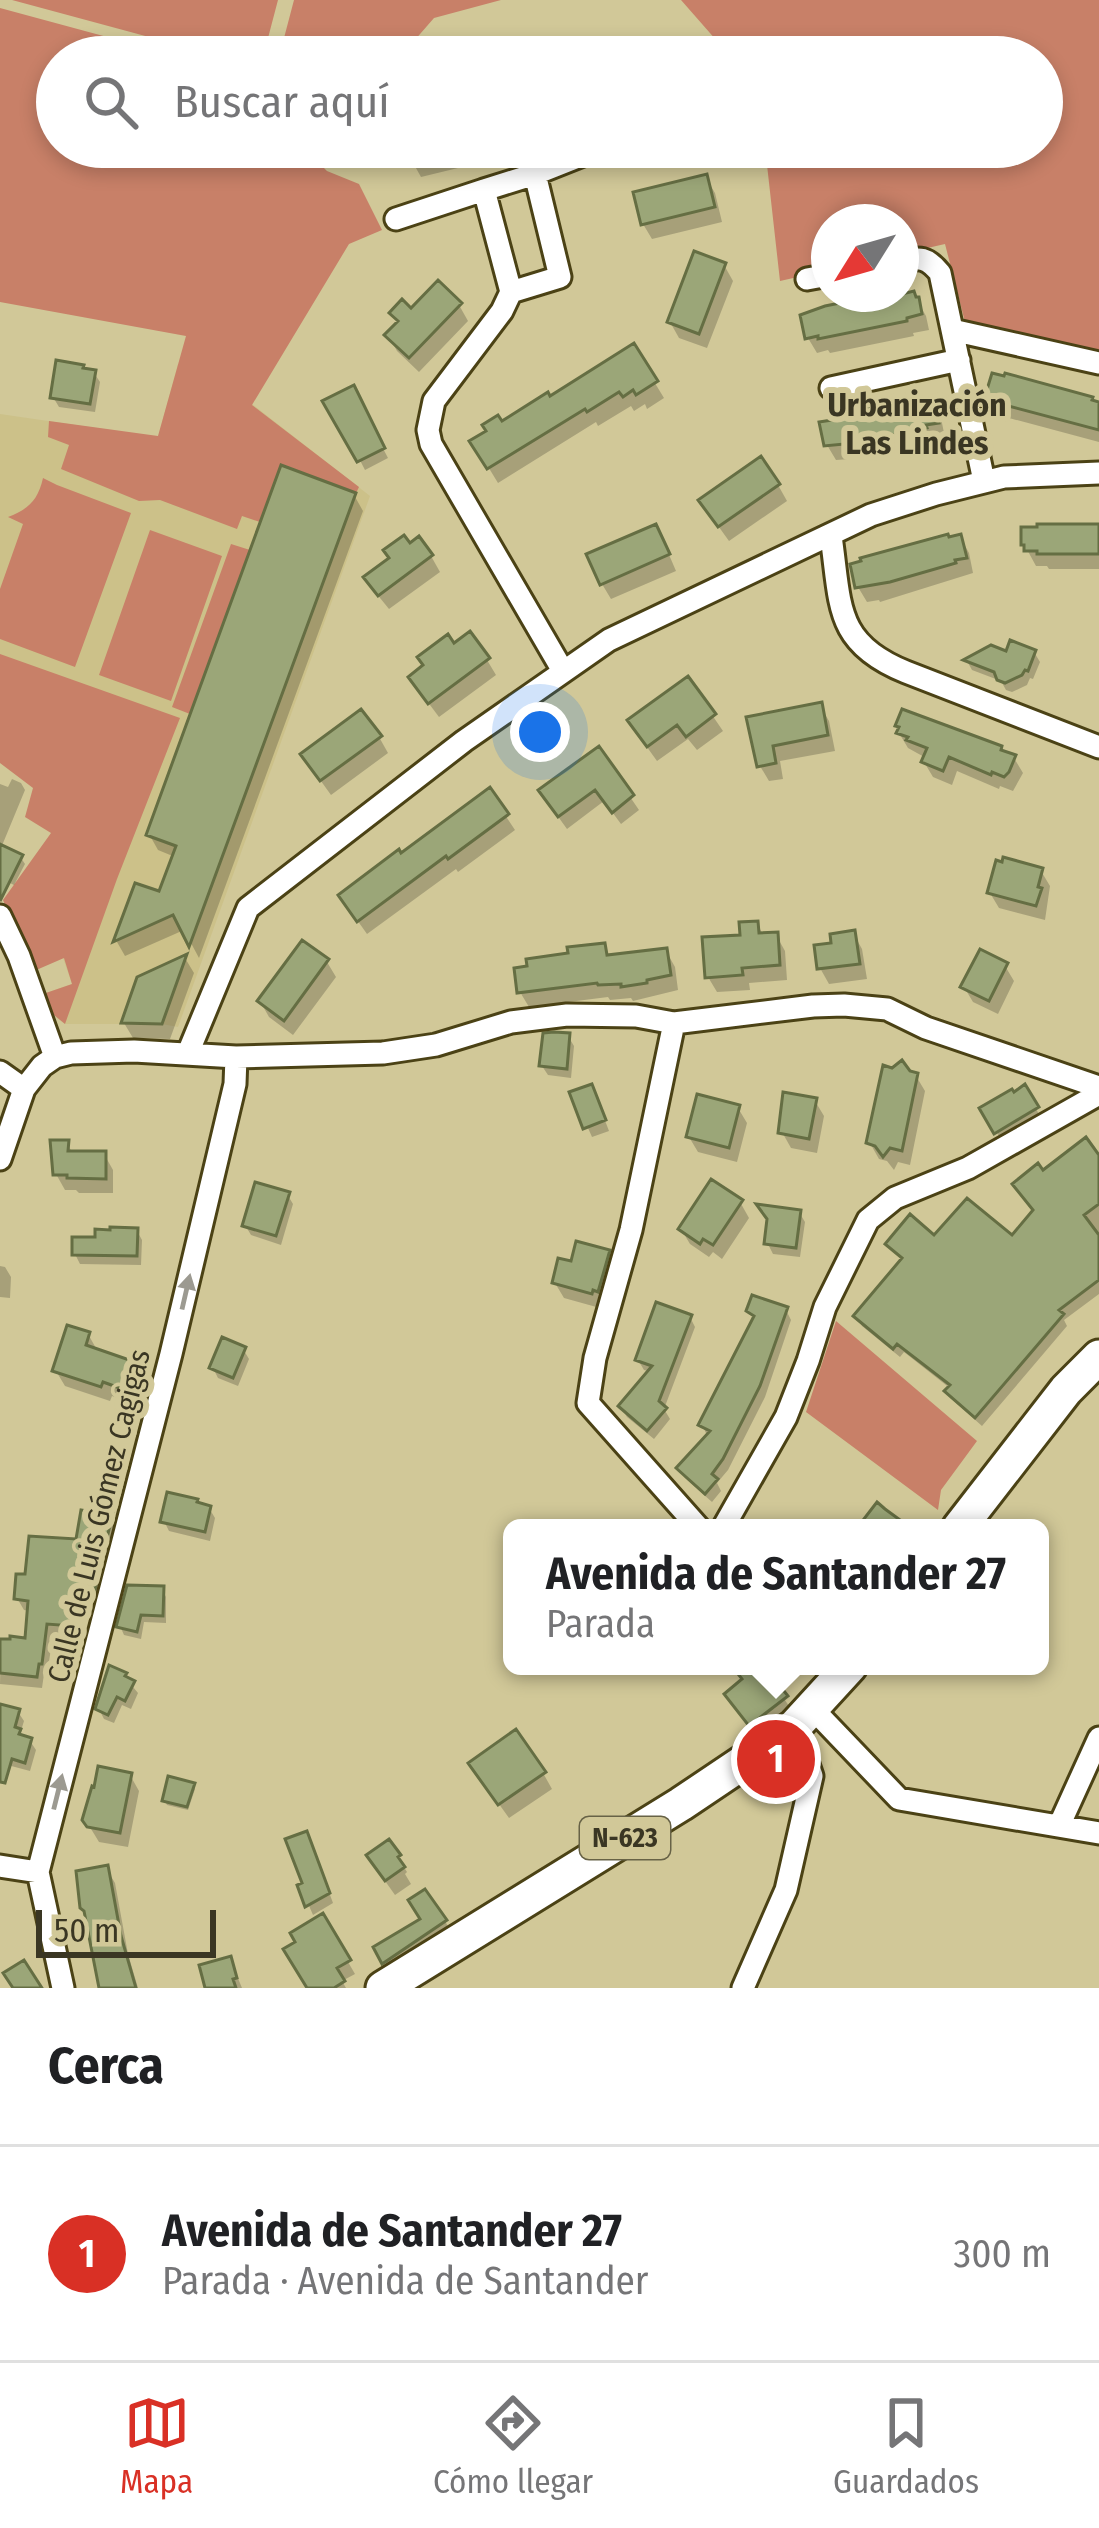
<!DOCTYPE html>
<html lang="es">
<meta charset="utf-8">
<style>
:root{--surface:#fff;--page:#f6f6f6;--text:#202124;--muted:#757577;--line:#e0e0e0;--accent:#d93025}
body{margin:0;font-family:"Fira Sans Condensed",sans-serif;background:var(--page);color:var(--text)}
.compass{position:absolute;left:811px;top:204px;width:108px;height:108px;border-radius:50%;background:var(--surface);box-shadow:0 6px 18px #0003;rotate:233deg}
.scale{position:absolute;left:36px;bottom:30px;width:180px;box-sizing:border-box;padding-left:12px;border:6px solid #3a3623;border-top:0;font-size:33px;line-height:42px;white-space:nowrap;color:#3a3623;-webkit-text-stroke:9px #d1c898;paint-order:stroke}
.you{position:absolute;left:540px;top:732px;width:42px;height:42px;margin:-30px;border:9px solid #fff;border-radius:50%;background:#1a73e8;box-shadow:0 0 0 18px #1a73e833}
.badge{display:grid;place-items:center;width:78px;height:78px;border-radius:50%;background:var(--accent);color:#fff;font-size:39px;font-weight:700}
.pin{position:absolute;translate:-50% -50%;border:6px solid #fff;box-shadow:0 3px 12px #0006}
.popup{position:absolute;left:503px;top:1519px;width:546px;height:156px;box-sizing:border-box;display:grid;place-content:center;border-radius:18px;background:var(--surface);filter:drop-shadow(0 3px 9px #0005);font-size:39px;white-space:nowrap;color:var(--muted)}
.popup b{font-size:45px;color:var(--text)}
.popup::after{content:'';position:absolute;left:50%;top:100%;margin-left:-24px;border:24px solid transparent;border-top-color:var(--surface)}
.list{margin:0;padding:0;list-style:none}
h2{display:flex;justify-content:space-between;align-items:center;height:156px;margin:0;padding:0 48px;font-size:51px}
h2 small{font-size:39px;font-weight:400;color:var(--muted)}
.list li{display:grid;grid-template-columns:78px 1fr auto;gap:36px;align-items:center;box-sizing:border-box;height:216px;padding:0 48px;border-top:3px solid var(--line)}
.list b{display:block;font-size:45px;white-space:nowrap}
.list p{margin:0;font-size:39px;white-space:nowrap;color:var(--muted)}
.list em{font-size:39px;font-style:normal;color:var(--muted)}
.icon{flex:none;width:66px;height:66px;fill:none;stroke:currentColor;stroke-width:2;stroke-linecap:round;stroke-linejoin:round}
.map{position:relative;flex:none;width:1099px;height:1988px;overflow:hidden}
.search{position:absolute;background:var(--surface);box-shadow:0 6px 18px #0003;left:36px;right:36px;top:36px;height:132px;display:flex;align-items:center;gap:30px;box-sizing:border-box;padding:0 42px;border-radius:66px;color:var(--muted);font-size:45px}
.sheet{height:372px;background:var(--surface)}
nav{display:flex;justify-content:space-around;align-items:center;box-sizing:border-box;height:168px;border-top:3px solid var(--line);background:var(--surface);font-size:33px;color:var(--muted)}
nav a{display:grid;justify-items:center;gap:6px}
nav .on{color:var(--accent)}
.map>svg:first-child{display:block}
</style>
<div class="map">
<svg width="1099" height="1988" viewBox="0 0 1099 1988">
<rect width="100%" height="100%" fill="#d1c898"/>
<!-- built -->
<path fill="#ccc189" d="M178,364L252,404L370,496L178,1027L162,1024H65L57,1018L43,994L72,984L63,958L117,879L0,682V414L158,437Z"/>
<!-- green -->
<path fill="#c88068" d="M12,0H278L263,57H223Z
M294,0H501L434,18L400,57H279Z
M681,0H1099V351L965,322L945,244L901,254V222H829V270L780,281L765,147H1042V57H731Z
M0,8L181,57H57V147H311L312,156L327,171L359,184L382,230L349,244L252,405L359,487L356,493L281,466L260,522L242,516L237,529L160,500L139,501L61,469L69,445L48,437L49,421L158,436L186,336L0,302Z
M43,478L57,485L131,513L75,667L0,639V589L23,524L8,517C29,509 38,500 43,478Z
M150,530L222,556L171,701L99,675Z
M231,544L250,550L190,714L172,707Z
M0,654L180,718L117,879L65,1024L49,1011L43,994L72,984L64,958L34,971L3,900L51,833L25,817L33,788L0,763Z
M836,1321L977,1441L941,1490L938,1510L806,1412Z"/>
<!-- shadow -->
<path fill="#0003" d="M658,41L667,57H597Z
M541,47L547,57H504Z
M409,147H453L458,168L421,177L412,161Z
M706,178L715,193L722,222L652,239L643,224Z
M724,265L733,281L707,348L679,338L670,322Z
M900,294L917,300L926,316L929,330L913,333L914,336L830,353L828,350L817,353L808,338Z
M459,305L468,321L419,372L397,351L388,335L399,324L392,313Z
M633,347L664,398L647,409L645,404L634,411L631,406L598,426L596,422L498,483L473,442L549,400Z
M84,371L94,373L100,382L95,412L59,407L53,397Z
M1007,377L1099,402V442L1009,418L1007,414L998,412L989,396Z
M352,389L388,458L365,470L349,439Z
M932,402L941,418L945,438L933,441V443L865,458L836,460L827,445Z
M778,485L787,501L729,541L711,516Z
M354,495L363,511L199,958L184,930L125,956L117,942L137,887L161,895L175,857L158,850L149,834Z
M1099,528V569H1049L1047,566H1036L1024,544Z
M960,537L969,553L973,573L880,602L879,600L867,602L858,587Z
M664,543L676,571L611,599L602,584Z
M409,548L431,556L440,572L389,609L376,593Z
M454,647L487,660L496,675L439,717L421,693Z
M1034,652L1040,662L1033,679L1030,678L1027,685L1012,692L1006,690L1001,681L972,670L967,661Z
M688,680L723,731L697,750L688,739L657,761L639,736Z
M820,706L829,721L835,751L780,761L783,779L769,781L760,766L750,719Z
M899,733L1003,754L1014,758L1023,773L1013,791L1000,786L999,789L957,771L952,785L933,777L924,762L926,758L908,748Z
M379,737L388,753L331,795L313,770Z
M598,750L639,810L621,824L604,801L567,829L549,804Z
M12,779L21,783L25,790L1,848L21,858L25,864L14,885L0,878V784L8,787Z
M489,791L515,830L458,872L456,869L367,934L350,910L401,857Z
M1041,871L1050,886L1045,920L999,908L990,893Z
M757,924L764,936L776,935L785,951L787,980L749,983L750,990L717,992L708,977Z
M853,933L862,949L867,979L829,984L820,968L835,945Z
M603,946L610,958L666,951L675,967L678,990L633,1001L631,998L610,1000L608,997L529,1007L520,992Z
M185,958L194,973L170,1039L133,1038L124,1023Z
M327,962L336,977L293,1035L269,1017L260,1001Z
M1005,966L1014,981L998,1014L973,1002L964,987Z
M568,1036L574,1046L571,1078L548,1075L542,1066Z
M909,1074L916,1076L925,1091L910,1165L898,1162L894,1170L887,1161L879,1159L870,1143Z
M1024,1089L1045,1124L1006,1148L983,1109Z
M573,1094L596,1097L609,1131L592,1137Z
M815,1101L824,1116L817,1153L791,1148L782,1132Z
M738,1108L747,1123L737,1162L698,1152L689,1137Z
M67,1143L73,1154H104L113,1170V1193H79L76,1190H65L56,1174Z
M1099,1160V1294L1064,1320L1067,1326L982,1426L954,1401L948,1392L951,1389L904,1352L900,1357L862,1326L857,1316L903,1261L889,1244L935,1239H1013L1035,1212L1042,1174Z
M287,1194L293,1204L281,1245L251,1235L245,1225Z
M740,1202L749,1218L722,1259L713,1252L709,1257L690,1244L681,1229Z
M799,1212L805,1222L800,1257L773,1254L768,1244Z
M137,1231L142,1240L141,1265L80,1264L75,1254L98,1240Z
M608,1253L617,1268L600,1308L564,1298L555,1283L573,1265Z
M0,1266L5,1267L11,1277L10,1298L0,1297Z
M786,1310L791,1320L765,1397L728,1470L717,1483L721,1491L712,1502L685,1478L680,1468L708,1437L702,1425L755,1321L749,1311Z
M690,1317L695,1327L664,1409L670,1419L654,1439L627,1417L621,1407L651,1372L644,1370L638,1360Z
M88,1334L97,1350L136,1366L145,1381L137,1405L112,1396L110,1401L65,1386L56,1371Z
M243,1349L249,1359L238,1386L218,1378L213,1368Z
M209,1508L215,1518L210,1541L169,1531L164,1521Z
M111,1515L118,1527L101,1601L80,1600L78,1636L53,1635L47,1675L44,1674L42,1688L0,1684L1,1642L27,1641L30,1611L24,1610L17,1598L28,1577L78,1543Z
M162,1589L166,1597V1623L144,1622L141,1639L124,1635L120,1626Z
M734,1666H772L777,1674L770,1679L794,1713L760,1740L727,1695L744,1682Z
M128,1681L138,1693L131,1709L122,1705L114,1723L104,1719L99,1709Z
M0,1707L18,1712L24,1721L20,1734L23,1739L30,1741L36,1750L30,1771L0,1763Z
M543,1773L552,1789L509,1818L481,1779Z
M130,1775L139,1791L128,1847L99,1842L85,1819Z
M193,1785L195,1789L188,1810L167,1805L165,1801Z
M388,1843L407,1872L405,1874L411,1884L395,1895L378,1871Z
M311,1844L333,1903L313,1915L301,1887L306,1885Z
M106,1868L115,1883L128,1954L138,1988H104Z
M322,1917L355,1974L342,1981L346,1988H310Z
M445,1921L451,1932L391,1973L377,1948Z
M230,1959L242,1988H208Z"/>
<!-- building -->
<path fill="#9ba678" stroke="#656e43" stroke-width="3" d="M707,174L715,207L641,225L633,192Z
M694,251L726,263L699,334L667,322Z
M438,280L462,303L409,358L384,335L398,321L389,313L402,299L411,308Z
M901,291L902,294L914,291L916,297H919L922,314L907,318V321L818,339V336L805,339L800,315L825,306L885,294H901Z
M634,343L658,381L636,395L633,390L623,397L619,392L587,412L585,409L487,469L469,441L486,431L482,425L498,415L502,421L548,392L550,396Z
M56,360L84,365L83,368L96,370L90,404L50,398Z
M992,373L1004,376L1005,373L1093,397L1092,400L1099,402V430L997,403V400L985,396Z
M354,385L385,448L357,462L322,401Z
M921,398V401L933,399L939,423L926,425L927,428L855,443L824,446L819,422L832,420L831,417Z
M761,456L780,484L718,527L698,500Z
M281,465L356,493L189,947L173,915L113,942L135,883L159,891L176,846L146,835Z
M656,524L670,554L600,585L586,554Z
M1037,524H1099V554H1037V551H1024V545H1021V527H1037Z
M948,534L949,537L961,534L967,558L955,560L956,563L890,582L855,588L850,564L861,561L860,558Z
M404,535L410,543L419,536L433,555L378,596L363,577L389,558L383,550Z
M470,631L490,658L428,704L408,677L423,665L417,657L448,634L454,643Z
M1010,640L1036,650L1028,671L1025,670L1022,675L1005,683L997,680L994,672L963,660L991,645L1006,651Z
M688,676L716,714L686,737L677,725L647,747L627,720Z
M822,702L828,735L773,746L776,763L757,767L746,717Z
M361,709L382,736L320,781L300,754Z
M902,709L1002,746L1001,750L1016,755L1009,772L1004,777L992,772L991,775L949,757L943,771L921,762L927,748L906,740L908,737L896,733L899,727L895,726Z
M599,746L634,795L612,813L595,790L558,817L538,790Z
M490,787L509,814L448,859L446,856L357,922L338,895L399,849L401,853Z
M0,844L23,855L0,901Z
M1003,857L1043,868L1038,887L1042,888L1036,906L987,893L996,860L1002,862Z
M758,921L759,933L778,932L780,965L742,968L743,975L705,978L702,937L740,935L739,922Z
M855,930L860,964L817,969L814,945L831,943L830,934Z
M302,940L329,959L284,1021L257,1001Z
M605,943L607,955L667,948L671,975L647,980V983L621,987V984L598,985L597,983L517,993L514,968L527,966L526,959L568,953L567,947Z
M980,949L1008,963L989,1001L960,987Z
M187,954L162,1024L121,1023L137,977Z
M554,1032L570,1033L567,1069L539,1066L543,1033Z
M902,1060L910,1071L918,1073L902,1151L890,1148L883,1157L875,1146L866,1143L883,1065L892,1068Z
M592,1084L606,1120L583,1129L569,1092Z
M1025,1084L1039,1107L994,1134L979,1108L1012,1089L1014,1092Z
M783,1092L817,1098L809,1139L778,1133Z
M697,1094L740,1105L729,1148L686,1137Z
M1086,1137L1099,1155V1204L1084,1215L1099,1235V1280L1059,1310L1064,1314L975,1418L944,1391L950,1385L897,1344L893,1349L853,1316L902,1258L885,1244L910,1214L934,1235L967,1198L1012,1235L1033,1210L1012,1184L1038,1163L1043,1170Z
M50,1140H69L68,1151H106V1179L67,1178V1175H53Z
M711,1179L743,1200L713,1245L703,1239L700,1244L678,1229Z
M255,1182L290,1192L276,1236L242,1226Z
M756,1204L801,1210L796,1248L764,1244L767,1219Z
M110,1227L138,1228L137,1256L72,1255V1237H95V1229L110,1230Z
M576,1241L610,1250L598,1292L593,1290L592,1294L552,1283L558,1258L571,1261Z
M752,1295L788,1307L760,1386L723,1459L712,1474L718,1479L705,1494L676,1468L710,1431L698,1425L754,1316L746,1311Z
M656,1302L692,1315L659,1401L667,1408L647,1431L618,1406L652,1366L635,1360Z
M67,1325L90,1332L86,1345L138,1363L128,1391L103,1382L101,1387L52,1371Z
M222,1337L246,1347L233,1378L209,1368Z
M167,1492L198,1499L197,1502L211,1506L205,1532L160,1522Z
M877,1502L885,1509L911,1528H857Z
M94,1509L113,1512L95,1590L75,1589L73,1626L47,1624L42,1664H39L37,1677L0,1673V1639H10V1636L25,1638L28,1601L14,1599L16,1574H25L29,1536L76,1539L81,1510L93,1512Z
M127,1585L164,1586L163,1616L141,1615L137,1632L116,1627Z
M109,1665L127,1673L125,1676L135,1681L125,1701L117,1697L108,1715L95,1709Z
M732,1666H764L788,1696L749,1726L724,1694L742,1679Z
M0,1704L20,1709L15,1727L21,1729L19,1734L32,1738L25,1763L12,1759L5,1783L0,1782Z
M516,1729L546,1772L498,1805L468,1763Z
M98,1766L132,1773L120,1833L87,1827L82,1820L92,1786L94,1787Z
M168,1776L195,1783L187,1807L162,1801Z
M307,1831L330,1893L305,1907L297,1885L302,1883L285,1839Z
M389,1839L401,1855L398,1857L405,1867L385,1881L366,1855Z
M108,1865L121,1936L136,1988H99L84,1911L80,1908L76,1871Z
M425,1889L447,1920L382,1964L373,1947L420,1919L408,1900Z
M323,1913L351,1960L337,1968L345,1981L334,1988H307L283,1949L295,1942L290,1933Z
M231,1956L237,1978L233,1979L236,1988H205L199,1965Z
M24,1960L42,1988H13L3,1973Z"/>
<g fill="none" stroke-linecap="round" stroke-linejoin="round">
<defs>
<path id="minor" d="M535,174L603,147
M396,219L484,190
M901,261C920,257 927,257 940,273L984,481
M807,279L829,275
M511,292L484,190L535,174L560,277L511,292L502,311L434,401L428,430L431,444L563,671
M952,330L1099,363
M831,388L959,360
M831,536C841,605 834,643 906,672L1099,747
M0,916L19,956L55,1057
M674,1023L631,1230L595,1358L588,1403L699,1528
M188,1053L248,908L464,741L609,640L871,515L936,494L1004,477L1099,473
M0,1072L24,1089
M0,1159L24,1089L42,1066L55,1057L71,1053L134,1051L236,1057L383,1053L436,1045L511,1022L567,1015L636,1016L674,1023L813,1006L844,1005L887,1009L926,1028L1099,1087
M723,1528L786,1417L808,1361L825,1307L868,1220L895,1198L968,1168L1099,1094
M812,1708L899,1799L1099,1833
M1059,1826L1099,1738
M0,1866L38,1872
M63,1988L38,1872L171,1354L235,1084L236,1057
M743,1988L786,1890L812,1776L795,1726"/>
<path id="trunk" d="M959,1528L1066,1390L1099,1357
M383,1988L681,1804L760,1751L795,1726L850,1666"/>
</defs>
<!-- minor casing -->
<use href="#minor" stroke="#4b4215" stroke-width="27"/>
<!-- trunk casing -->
<use href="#trunk" stroke="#4b4215" stroke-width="39"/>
<!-- minor -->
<use href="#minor" stroke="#fff" stroke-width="21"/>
<!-- trunk -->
<use href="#trunk" stroke="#fff" stroke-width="33"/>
</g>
<!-- one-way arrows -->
<defs><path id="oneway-solid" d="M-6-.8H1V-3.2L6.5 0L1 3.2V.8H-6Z" transform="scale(3)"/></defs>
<g fill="#9c9a91">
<use href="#oneway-solid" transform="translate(186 1292) rotate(-77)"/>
<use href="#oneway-solid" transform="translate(58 1792) rotate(-76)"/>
</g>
<g text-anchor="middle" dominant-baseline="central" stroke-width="12" stroke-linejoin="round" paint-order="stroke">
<!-- shield labels -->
<rect fill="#d1c898" stroke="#676246" stroke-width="3" x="580" y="1817" width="90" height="42" rx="9"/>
<g font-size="27" font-weight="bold" fill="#3a3623">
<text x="625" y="1838">N-623</text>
</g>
<!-- street labels -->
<g font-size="30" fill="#3a3623" stroke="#d1c898">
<text transform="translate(99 1516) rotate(-76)">Calle de Luis Gómez Cagigas</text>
</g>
<!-- neighbourhood labels -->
<g font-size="33" font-weight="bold" fill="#3a3623" stroke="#d1c898">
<text x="917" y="405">Urbanización<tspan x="917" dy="38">Las Lindes</tspan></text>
</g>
</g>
</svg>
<svg class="compass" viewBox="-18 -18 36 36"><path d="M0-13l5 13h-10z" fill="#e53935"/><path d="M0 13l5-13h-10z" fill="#757577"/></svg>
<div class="scale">50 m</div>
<div class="you"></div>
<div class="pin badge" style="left:776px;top:1759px">1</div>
<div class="popup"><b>Avenida de Santander 27</b>Parada</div>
<div class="search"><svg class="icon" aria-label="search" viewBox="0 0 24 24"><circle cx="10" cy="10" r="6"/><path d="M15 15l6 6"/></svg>Buscar aquí</div>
</div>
<section class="sheet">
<h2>Cerca<small></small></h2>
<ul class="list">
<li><span class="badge">1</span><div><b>Avenida de Santander 27</b><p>Parada · Avenida de Santander</p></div><em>300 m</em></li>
</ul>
</section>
<nav>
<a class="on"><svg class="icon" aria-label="map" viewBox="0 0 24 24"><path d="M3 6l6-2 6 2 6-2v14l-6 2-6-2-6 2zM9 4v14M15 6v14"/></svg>Mapa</a>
<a><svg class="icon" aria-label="directions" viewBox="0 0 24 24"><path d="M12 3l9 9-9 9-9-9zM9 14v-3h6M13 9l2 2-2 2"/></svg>Cómo llegar</a>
<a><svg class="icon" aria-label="saved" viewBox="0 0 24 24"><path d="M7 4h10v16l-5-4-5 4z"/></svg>Guardados</a>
</nav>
